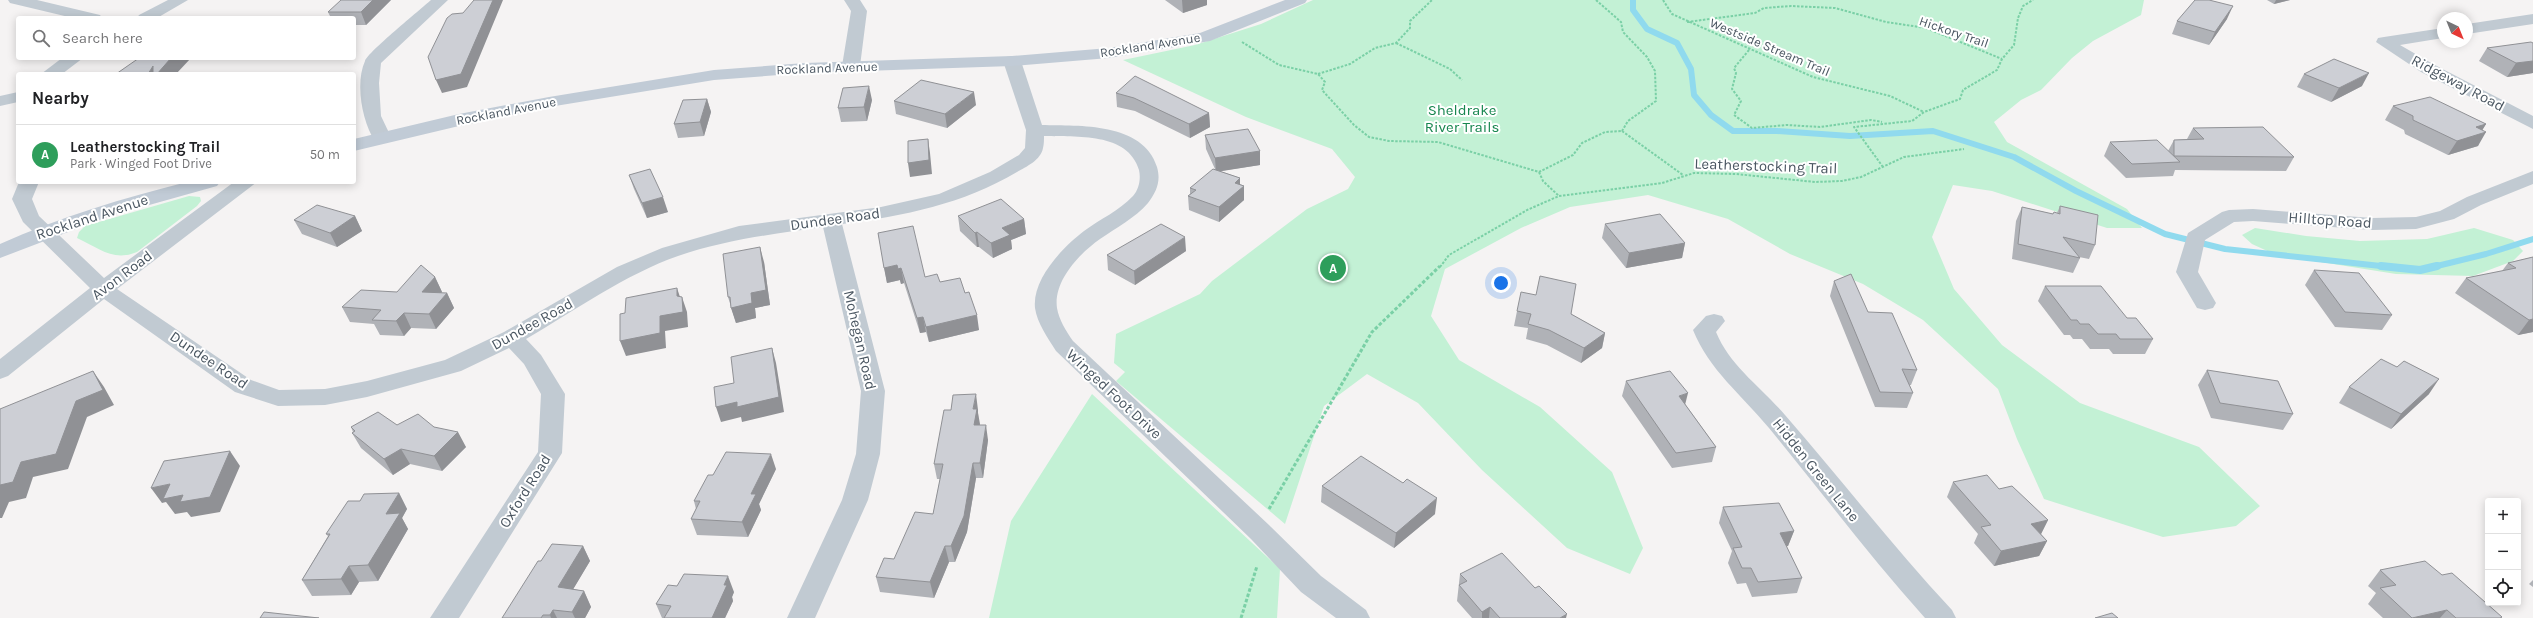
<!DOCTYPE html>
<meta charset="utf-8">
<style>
:root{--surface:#fff;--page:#f6f6f6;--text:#202124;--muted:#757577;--line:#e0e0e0;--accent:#1a73e8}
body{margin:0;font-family:Karla,sans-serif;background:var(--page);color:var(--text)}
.controls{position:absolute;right:12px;bottom:12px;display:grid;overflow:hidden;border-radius:4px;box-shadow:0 2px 10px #0003}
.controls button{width:36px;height:36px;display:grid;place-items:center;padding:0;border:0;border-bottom:1px solid var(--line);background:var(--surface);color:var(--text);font:20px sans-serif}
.compass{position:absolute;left:2437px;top:12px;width:36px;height:36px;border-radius:50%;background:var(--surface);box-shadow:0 2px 10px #0003;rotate:137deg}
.you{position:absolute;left:1501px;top:283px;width:14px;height:14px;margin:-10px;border:3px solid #fff;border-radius:50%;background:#1a73e8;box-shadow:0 0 0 6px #1a73e833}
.badge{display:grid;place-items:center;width:26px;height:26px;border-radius:50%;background:var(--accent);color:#fff;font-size:13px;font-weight:700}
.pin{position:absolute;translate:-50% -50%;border:2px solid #fff;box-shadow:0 1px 4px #0006}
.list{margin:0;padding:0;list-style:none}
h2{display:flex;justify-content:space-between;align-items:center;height:52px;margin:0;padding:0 16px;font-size:17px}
h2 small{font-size:13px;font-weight:400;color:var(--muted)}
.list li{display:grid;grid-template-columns:26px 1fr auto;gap:12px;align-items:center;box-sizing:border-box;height:60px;padding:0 16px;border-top:1px solid var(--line)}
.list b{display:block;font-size:15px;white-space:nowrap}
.list p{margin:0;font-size:13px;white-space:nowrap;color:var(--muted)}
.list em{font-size:13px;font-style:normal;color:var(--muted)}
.icon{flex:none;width:22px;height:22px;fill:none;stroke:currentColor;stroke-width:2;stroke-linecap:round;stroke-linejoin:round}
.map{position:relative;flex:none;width:2533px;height:618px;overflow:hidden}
.search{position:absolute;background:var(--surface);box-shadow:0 2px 10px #0003;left:16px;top:16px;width:340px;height:44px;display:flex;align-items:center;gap:10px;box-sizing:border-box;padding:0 14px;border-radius:4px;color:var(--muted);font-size:15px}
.panel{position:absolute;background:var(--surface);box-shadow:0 2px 10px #0003;left:16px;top:72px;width:340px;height:112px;border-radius:4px}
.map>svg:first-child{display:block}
</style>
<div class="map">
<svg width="2533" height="618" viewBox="0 0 2533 618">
<rect width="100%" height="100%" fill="#f5f3f3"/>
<!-- green -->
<path fill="#c3f1d5" d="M1313,0H2144L2141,15L2093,41L2072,58L2041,90L2021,100L1994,122L2007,142L2127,209L2142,228H2107L1992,191L1953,185L1932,237L1954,289L2002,345L2080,403L2199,447L2260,506L2236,526L2163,537L2044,499L2017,439L1998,389L1923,320L1863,284L1790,254L1728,219L1648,195L1570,207L1521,228L1445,269L1431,316L1459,360L1540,407L1612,472L1643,548L1630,574L1567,548L1482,470L1418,403L1367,374L1324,406L1285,524L1116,381L1125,372L1114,363L1116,334L1200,294L1212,281L1307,209L1348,189L1355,177L1332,149L1246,117L1123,60L1195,45L1261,24Z
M189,196L200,197L201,201L197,206L137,252C113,262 99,248 77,238L79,232L85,226Z
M2255,228L2306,236L2360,241L2427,239L2474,228L2513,240L2523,251L2513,261L2473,276L2396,274L2276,255L2252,244L2242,235Z
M1092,394L1280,569L1277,618H989L1011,521Z"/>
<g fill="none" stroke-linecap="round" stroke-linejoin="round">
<!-- stream-far1 -->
<path stroke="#90daee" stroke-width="6" d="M1633,0V10L1647,29L1677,43L1691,69L1694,95L1711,115L1733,131H1777L1850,136L1933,131L2014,157L2076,191L2165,234L2225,249L2390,267
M2433,267L2486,254L2533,239"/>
<!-- stream -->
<path stroke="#90daee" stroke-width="8" d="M2381,266L2420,270L2437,266"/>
<!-- path-far1 -->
<path stroke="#7ad0a6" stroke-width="2" stroke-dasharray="2.5 1.5" stroke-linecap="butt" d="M1596,0L1621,22L1623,32L1647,57L1655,71L1656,101L1628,121L1622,131
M1663,0L1672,14L1813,77L1890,96L1924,112
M1687,22L1755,13L1764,8L1791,6L1835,8L1886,22L1926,28L2002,59
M1242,42L1279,65L1318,74L1325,82L1322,90L1354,125L1369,137L1389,141L1438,142L1539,172L1573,155L1582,143L1605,132L1622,131
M1396,43L1450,69L1462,80
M1749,50L1734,68L1736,73L1732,89L1741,101L1734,115L1752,128L1787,125L1820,127L1871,120L1882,122
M1318,74L1350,64L1375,48L1396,43L1410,28V21L1432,0
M1622,131L1683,175
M1883,167L1854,127L1912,121L1924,112L1960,99L1963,90L1997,70L2002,59L2014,45L2018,18L2023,6L2033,0
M1539,172L1543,181L1559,196
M1440,267L1449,255L1527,210L1559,196L1662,183L1694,173L1736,174L1815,182L1842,181L1861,177L1904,157L1964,149"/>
<!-- path -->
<path stroke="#7ad0a6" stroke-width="3" stroke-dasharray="3.5 2" stroke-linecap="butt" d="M1269,509L1372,332L1440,266
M1241,618L1257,566"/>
<!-- street -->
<path fill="#c1cad2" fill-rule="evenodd" d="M8,0H37L100,15L102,18H73L10,3Z
M168,0H188L157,18H137L139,15Z
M431,0H448L381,63L379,83L381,116L391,137L389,141H375C362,122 355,83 365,61C368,52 420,10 431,0Z
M844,0H860L867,11L860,66L857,70H845L842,66L851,11Z
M2533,14V24L2467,34V24Z
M2443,28V38L2400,45L2433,64L2533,116V129L2421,72L2376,42L2378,38L2384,37Z
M1012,56L1018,57L1021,61L1042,125C1079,126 1143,122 1157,167C1161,181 1157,191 1148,203C1135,218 1116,228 1100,239C1080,253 1053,281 1057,308C1059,320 1066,331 1073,341L1269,525L1321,576L1366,610L1370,618H1336L1301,592L1251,539L1056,351C1048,338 1037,323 1035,308C1032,279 1063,247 1084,231C1100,219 1119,211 1133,196C1139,189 1141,179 1139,170C1128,132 1076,137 1044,136C1044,140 1044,144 1043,148C1041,160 1026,167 1017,172C963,204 904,216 842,224L885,391L880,454L868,500L815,618H787L842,500L856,454L861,391L823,227C773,234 725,240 678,256C626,274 574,311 526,339L541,355L565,394L562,453L459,618H430L538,452L541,394L524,364L509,348L461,371L367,397L325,405L278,406L235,392L104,299L8,376L0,379V359L90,288L23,222L12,199L19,182H39L32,199L39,216L104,278L234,182H257L117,289L251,380L279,390L325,389L367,381L445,360L504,332L617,267L662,248L739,226L881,207L939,194L990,172L1019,155L1025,148L1026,130L1003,61L1006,57Z
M62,58H83L62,74H41Z
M18,92V102L0,106V96Z
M2533,171V184L2481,205L2454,219L2416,229L2372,230L2253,221L2234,222L2205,240L2198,272L2216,303L2213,308L2205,310L2197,308L2176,272L2188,233L2222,212L2229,210L2253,209L2372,218L2416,217L2440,211L2467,197Z
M1714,314L1722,316L1725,321L1716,332C1730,366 1761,387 1785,415C1841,479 1893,547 1952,610L1956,618H1925C1870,557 1821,491 1769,428C1742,395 1709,370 1693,330L1706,316Z"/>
<!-- secondary -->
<path fill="#c1cbd6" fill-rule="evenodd" d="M1285,0H1307L1305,3L1210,41L1109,58L1012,66L805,73L714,80L549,107L459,126L354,151V139L459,114L549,97L714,70L805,63L1012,56L1109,48L1200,33Z
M187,182H220L217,186L110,216L0,258V244C60,217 123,198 187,182Z"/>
</g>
<!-- wall -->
<path fill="#b0b2b7" d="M391,0L366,25H354V18H331L328,12Z
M1165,0H1207V5L1183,13Z
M2267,0H2290L2274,4Z
M2227,19L2209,45L2172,34L2177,21Z
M2533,43V73L2507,77L2479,61L2487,48Z
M2304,74L2362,86L2331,102L2297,87Z
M1116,93L1209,113L1210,127L1190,138L1135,111L1117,107Z
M707,99L711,112L704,136L678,138L674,124Z
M872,100L867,121L841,122L838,108Z
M894,101L976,105L947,128L896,114Z
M2393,106L2486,124L2482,130L2478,146L2448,155L2405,134L2404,130L2385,120Z
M2193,128L2294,157L2286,171L2175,170L2173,176L2126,178L2104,156L2110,142L2168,151L2174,140L2187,139Z
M1205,135L1260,151V165L1220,171L1240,178V184L1244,186V200L1219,222L1189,210L1188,196L1190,194V188L1215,169L1206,149Z
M629,175L668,212L647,218L634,189Z
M2060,206L2095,245L2089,259L2079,257L2080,258L2073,273L2012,259L2016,221L2022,207L2053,214L2057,213Z
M355,216L362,231L337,247L302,234L294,220Z
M958,216L1024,219L1026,234L1011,240L1012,249L993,258L979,247H977L960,231Z
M1605,224L1685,243L1682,258L1626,268L1602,238Z
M878,233L925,277L965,293L979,330L929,342L926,332L920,333L904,283L901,284L900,280L887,283Z
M1186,251L1135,285L1108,270L1107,255Z
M2533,257V332L2518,335L2455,293L2466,278L2502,271L2508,263Z
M764,262L770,305L755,308L756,318L736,323L728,297Z
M2314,270L2392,315L2382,330L2335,327L2305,285Z
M435,277L442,292L441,293H447L454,308L436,329L411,328L404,336L380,335L374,324L350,322L342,307L397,292Z
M1834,281L1868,312L1917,370L1911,385H1909L1913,393L1907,408L1875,407L1830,296Z
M2045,286L2127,318L2153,339L2145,354H2113L2109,349H2090L2082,339H2073L2070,335H2064L2038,301Z
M1517,311L1571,314L1605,333L1602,348L1581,363L1547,345L1526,339L1528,328L1514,326Z
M2207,370L2293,414L2283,430L2211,418L2198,385Z
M1626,381L1685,404L1716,447L1712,462L1672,468L1622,396Z
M2349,387L2429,394L2391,429L2339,403Z
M978,410V413L979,425L988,440L983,478H976L967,532L955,562H949L934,598L880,592L876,577L894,559L933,514L940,479H937L934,464Z
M397,425L434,427L466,447L442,471L410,464L393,475L361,448L352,433L353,432L351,427Z
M776,469L759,504L761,510L748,537L697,535L691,519L696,509L694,501L713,475Z
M1953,482L1999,489L2048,520L2041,534L2047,541L2039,556L1994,566L1974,543L1978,534L1947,497Z
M1322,486L1435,514L1394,548L1321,502Z
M399,493L407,509L402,518L408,529L378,581L359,582L351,595L312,596L302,580L328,536L326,534L360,501Z
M1723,507L1794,531L1788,546H1786L1802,578L1797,593L1752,597L1746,583L1737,584L1728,563L1732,551L1719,523Z
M583,546L590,561L573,589L584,591L591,607L585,618H502L541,561Z
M2380,570L2442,575L2502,617V618H2383L2368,604L2376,593L2368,586Z
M1460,574L1535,588L1566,618H1472L1457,601Z
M2533,580V587L2529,584Z
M734,592L732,597L733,601L725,618H662L656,604Z"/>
<!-- shaded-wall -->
<path fill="#909195" d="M373,0H391L366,25L361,12Z
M493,0H503L467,87L442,93L436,80Z
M1182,0H1207V5L1183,13Z
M2276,0H2290L2274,4Z
M2233,6L2227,19L2209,45L2215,32Z
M171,58H191L176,74H148L153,66Z
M2533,61V73L2507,77L2516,63Z
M2369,73L2362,86L2331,102L2339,88Z
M869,86L872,100L867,121L864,107Z
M974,92L976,105L947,128L945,114Z
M707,99L711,112L704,136L700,122Z
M1209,113L1210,127L1190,138L1189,124Z
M2486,124L2480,134L2486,132L2478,146L2448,155L2457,141L2476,127Z
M928,139L930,153L932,174L910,177L908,163Z
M1260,151V165L1216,172L1215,158Z
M1240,178V189L1244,186V200L1219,222V207L1235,183Z
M663,197L668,212L647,218L642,203Z
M355,216L362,231L337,247L330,233Z
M1024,219L1026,234L1011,240L1012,249L993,258L991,243L1002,228Z
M977,232L979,247H977L975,233Z
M1185,237L1186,251L1135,285L1134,271Z
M1685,243L1682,258L1626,268L1629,253Z
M760,247L764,262L770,305L755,308L756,318L736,323L731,308L751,293Z
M897,265L901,268L904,283L901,284L900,280L887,283L884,268Z
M435,277L442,292L429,307L422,292Z
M677,288L682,303L677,296Z
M447,293L454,308L436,329L429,314Z
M682,297L687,312L688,327L665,331L666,348L626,356L620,341L660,316Z
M404,313L411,328L404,336L396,321Z
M977,315L979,330L929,342L926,327Z
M923,317L926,332L920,333L917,318Z
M2533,319V332L2518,335L2529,320Z
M1605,333L1602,348L1581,363L1584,348Z
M772,348L776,363L784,412L742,422L741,417L721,422L716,407Z
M93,371L104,387L114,405L87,417L68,469L33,477L26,498L9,502L2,518H0V485L76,401Z
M2439,379L2429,394L2391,429L2401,414Z
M1688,393L1684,409L1679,396Z
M976,394L978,410V413L980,424L977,441L974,425L973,409Z
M986,425L988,440L983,478L980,463Z
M458,432L466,447L442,471L434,456Z
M401,449L410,464L393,475L384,459Z
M230,451L240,466L220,512L191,517L187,512L175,514L166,502L162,503L151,488L170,484Z
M771,454L776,469L759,504L761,510L748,537L742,522L751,494Z
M973,463L976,478L967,532L955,562L951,546Z
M399,493L407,509L402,518L408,529L378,581L368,565L386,514Z
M1437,498L1435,514L1394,548L1396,533Z
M2048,520L2040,536L2031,524Z
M1794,531L1788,546L1774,549L1780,533Z
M2047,541L2039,556L1994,566L2001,551Z
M583,546L590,561L565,603L558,587Z
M945,546L949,562L934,598L930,582Z
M349,566L359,582L351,595L341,579Z
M728,576L734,592L732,597L733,601L725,618H712L724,585Z
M584,591L591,607L585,618H575L572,612Z
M1490,607L1489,618H1482V612Z
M553,610L557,618H551L550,615Z
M2447,610L2440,618H2412Z
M1567,614L1566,618H1560Z"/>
<!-- building -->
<path fill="#cdcfd5" stroke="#909195" d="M341,0H373L361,12H328Z
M474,0H493L461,74L436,80L428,57L447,18L452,14L463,13Z
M2195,0H2209L2233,6L2215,32L2177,21Z
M2531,42L2533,43V61L2516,63L2487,48Z
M139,58H171L157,74H153V66L148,74H116Z
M2334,59L2369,73L2339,88L2304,74Z
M1135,76L1209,113L1189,124L1134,98L1116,93Z
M921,80L974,92L945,114L894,101Z
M869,86L864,107L838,108L843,88Z
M2430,97L2486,124L2476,127L2486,132L2457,141L2413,120V116L2393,106Z
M707,99L700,122L674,124L683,100Z
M2263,127L2294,157L2174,156V140L2204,139L2193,128Z
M1248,129L1260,151L1215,158L1205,135Z
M928,139L929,160L908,163V141Z
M2157,140L2180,162L2132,164L2110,142Z
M650,169L663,197L642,203L629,175Z
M1213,169L1240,178L1235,183L1244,186L1219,207L1188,196L1196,190L1190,188Z
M1001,199L1024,219L1002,228L1010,235L991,243L977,232L975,233L958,216Z
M317,205L355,216L330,233L294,220Z
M2060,206L2098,215L2095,245L2063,237L2080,258L2018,244L2022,207L2053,214L2054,212L2060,214Z
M1660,214L1685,243L1629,253L1605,224Z
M1161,224L1185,237L1134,271L1107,255Z
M913,226L925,277L937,274L940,282L960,278L965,293L969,292L977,315L926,327L923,317L917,318L901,268L898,269L897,265L884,268L878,233Z
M760,247L766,290L751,293L752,303L731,308L730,297H728L723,254Z
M2533,257V319L2529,320L2466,278L2516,268L2508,263Z
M421,265L435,277L422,292L447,293L429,314L404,313L396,321L372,320L381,310L342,307L361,290L397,292Z
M2314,270L2359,273L2392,315L2345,312Z
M1851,274L1868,312L1892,313L1917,370L1902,369L1913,393L1880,392L1834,281Z
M1540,276L1576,284L1571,314L1605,333L1584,348L1549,330L1528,324L1531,314L1517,311L1521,292L1536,295Z
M2045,286H2101L2127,318H2136L2153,339H2120L2116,334H2098L2089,324H2080L2077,320H2071Z
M677,288V296L682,297L683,312L660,316V333L620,341V314L625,313L626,298Z
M772,348L779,397L737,407V402L716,407L714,387L734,383L731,357Z
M2381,359L2397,367L2404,361L2439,379L2401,414L2349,387Z
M2207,370L2278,381L2293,414L2220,403Z
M93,371L103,390L76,401L56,454L21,462L13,482L0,485V409Z
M1670,371L1688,393L1679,396L1716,447L1676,453L1626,381Z
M976,394L973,409H977L974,425H986L980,463H973L964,516L951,546H945L930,582L876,577L884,558L894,559L915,512L933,514L943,464H934L944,410H951L953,395Z
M378,412L397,425L418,414L434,427L458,432L434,456L401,449L384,459L352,433L355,431L351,427Z
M230,451L210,497L180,502L183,495L163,499L170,484L151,488L164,461Z
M726,452L771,454L751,494H756L742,522L691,519L700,501H694L708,475H713Z
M1361,456L1403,483L1407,479L1437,498L1396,533L1322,486Z
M1987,475L1999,489L2012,486L2048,520L2031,524L2047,541L2001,551L1981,527L1991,525L1953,482Z
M399,493L386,514L400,513L368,565L349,566L341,579L302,580L330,534H326L348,501H360L364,494Z
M1779,503L1794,531L1780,533L1802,578L1758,582L1751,568H1742L1733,548L1742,547L1723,507Z
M552,544L583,546L558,587L584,591L572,612L553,610L550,615H543L541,618H502L538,561H541Z
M1502,553L1535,588L1539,586L1567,614L1560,618H1500L1490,607L1482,612L1459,585L1467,581L1460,574Z
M2425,561L2442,575L2452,573L2502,617L2500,618H2456L2447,610L2412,618L2380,588L2396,585L2380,570Z
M684,574L728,576L724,585H727L712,618H664L671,606L656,604L668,585L677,586Z
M264,612L319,618H260Z
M2112,613L2118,618H2095Z"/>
<g text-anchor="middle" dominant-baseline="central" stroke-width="4" stroke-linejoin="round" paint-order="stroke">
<!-- far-street labels -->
<g font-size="13" fill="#4a5661" stroke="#fff">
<text transform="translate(1954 32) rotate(19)">Hickory Trail</text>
<text transform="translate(1150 45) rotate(-9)">Rockland Avenue</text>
<text transform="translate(1770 47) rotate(23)">Westside Stream Trail</text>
<text transform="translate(827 68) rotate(-2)">Rockland Avenue</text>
<text transform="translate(506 111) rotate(-11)">Rockland Avenue</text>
</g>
<!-- street labels -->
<g font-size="15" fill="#4a5661" stroke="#fff">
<text transform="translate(2458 83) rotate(28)">Ridgeway Road</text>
<text transform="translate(1766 166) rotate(2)">Leatherstocking Trail</text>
<text transform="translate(92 217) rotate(-18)">Rockland Avenue</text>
<text transform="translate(835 219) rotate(-8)">Dundee Road</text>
<text transform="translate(2330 220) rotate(4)">Hilltop Road</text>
<text transform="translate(122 275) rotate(-37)">Avon Road</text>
<text transform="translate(532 324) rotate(-29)">Dundee Road</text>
<text transform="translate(860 340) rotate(77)">Mohegan Road</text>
<text transform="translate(209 360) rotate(34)">Dundee Road</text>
<text transform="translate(1114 394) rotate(43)">Winged Foot Drive</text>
<text transform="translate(1816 470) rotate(51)">Hidden Green Lane</text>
<text transform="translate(525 491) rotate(-58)">Oxford Road</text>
</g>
<!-- park labels -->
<g font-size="15" fill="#17864f" stroke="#fff">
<text x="1462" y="110">Sheldrake<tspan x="1462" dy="17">River Trails</tspan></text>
</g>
</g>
</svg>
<div class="controls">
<button>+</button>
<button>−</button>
<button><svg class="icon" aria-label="locate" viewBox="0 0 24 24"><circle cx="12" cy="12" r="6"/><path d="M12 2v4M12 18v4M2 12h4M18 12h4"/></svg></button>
</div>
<svg class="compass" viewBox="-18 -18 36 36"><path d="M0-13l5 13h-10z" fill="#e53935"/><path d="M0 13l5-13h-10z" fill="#757577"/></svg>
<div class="you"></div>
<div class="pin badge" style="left:1333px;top:268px;background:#2e9e5b">A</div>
<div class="search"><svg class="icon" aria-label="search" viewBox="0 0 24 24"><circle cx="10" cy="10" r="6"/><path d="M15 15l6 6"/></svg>Search here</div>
<section class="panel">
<h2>Nearby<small></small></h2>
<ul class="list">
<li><span class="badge" style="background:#2e9e5b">A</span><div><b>Leatherstocking Trail</b><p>Park · Winged Foot Drive</p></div><em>50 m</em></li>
</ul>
</section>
</div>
